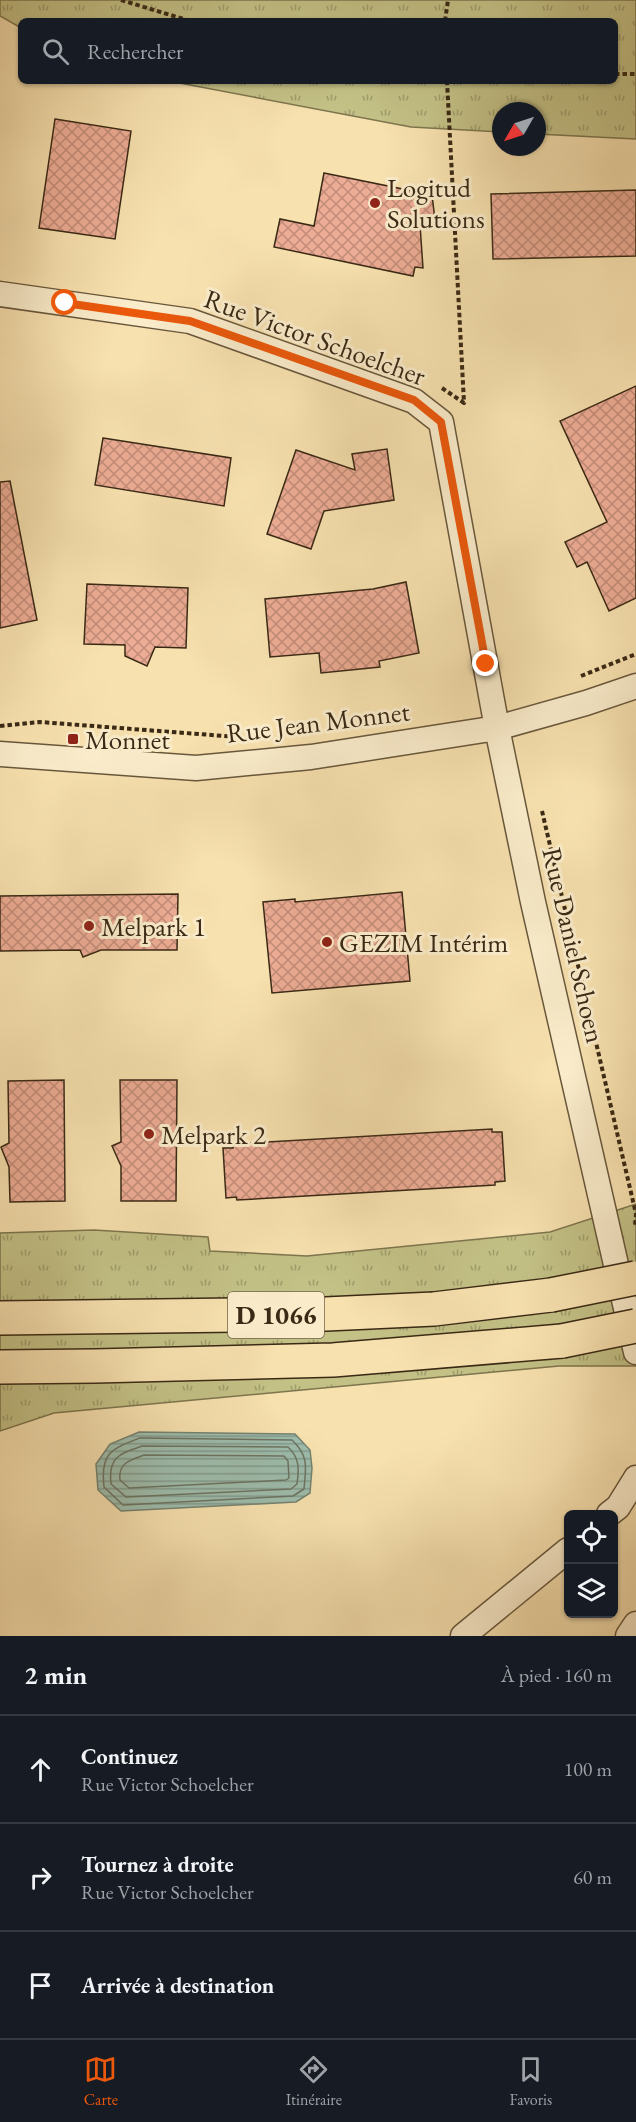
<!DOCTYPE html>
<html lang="fr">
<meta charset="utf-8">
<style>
:root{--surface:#171b24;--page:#20242c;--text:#f1f3f6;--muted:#9ea1a6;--line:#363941;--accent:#ea580c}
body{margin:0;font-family:"EB Garamond",serif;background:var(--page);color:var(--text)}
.controls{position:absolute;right:18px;bottom:18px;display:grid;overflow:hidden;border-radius:9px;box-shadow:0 2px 4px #0004}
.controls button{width:54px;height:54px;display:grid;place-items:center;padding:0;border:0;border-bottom:2px solid var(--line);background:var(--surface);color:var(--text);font:30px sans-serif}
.compass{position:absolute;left:492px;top:102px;width:54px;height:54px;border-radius:50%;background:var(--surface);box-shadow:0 2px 4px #0004;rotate:231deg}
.stop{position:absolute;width:18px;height:18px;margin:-14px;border:4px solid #ea580c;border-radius:50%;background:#fff}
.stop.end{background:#ea580c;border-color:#fff;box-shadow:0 2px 6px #0008}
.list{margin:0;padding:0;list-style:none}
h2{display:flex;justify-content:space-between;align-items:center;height:78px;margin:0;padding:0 24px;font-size:26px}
h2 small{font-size:20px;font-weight:400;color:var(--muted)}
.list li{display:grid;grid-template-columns:39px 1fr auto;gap:18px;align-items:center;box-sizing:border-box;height:108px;padding:0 24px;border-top:2px solid var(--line)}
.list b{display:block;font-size:22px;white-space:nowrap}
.list p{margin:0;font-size:20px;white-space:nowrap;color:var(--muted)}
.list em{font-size:20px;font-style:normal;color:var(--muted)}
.icon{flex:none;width:33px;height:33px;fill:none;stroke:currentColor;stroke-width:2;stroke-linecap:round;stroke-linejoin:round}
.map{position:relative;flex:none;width:636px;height:1636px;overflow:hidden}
.search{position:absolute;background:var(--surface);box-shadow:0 2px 4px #0004;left:18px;right:18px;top:18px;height:66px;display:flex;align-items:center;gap:15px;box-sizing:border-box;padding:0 21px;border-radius:9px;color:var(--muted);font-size:22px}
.sheet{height:402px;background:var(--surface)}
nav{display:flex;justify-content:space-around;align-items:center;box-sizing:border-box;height:84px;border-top:2px solid var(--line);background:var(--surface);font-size:16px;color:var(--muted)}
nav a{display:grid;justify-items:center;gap:3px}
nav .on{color:var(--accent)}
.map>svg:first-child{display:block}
</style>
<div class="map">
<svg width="636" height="1636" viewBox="0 0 636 1636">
<defs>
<pattern id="grass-tufts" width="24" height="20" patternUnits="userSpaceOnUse" patternTransform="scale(1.5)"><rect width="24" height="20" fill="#c3c186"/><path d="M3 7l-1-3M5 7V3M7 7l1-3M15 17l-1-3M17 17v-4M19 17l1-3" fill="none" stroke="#9f9d6c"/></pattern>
<pattern id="water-rules" width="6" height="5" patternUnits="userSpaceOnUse" patternTransform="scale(1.5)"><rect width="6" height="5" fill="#9dbdad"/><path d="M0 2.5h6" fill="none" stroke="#819a8c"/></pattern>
<pattern id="building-cross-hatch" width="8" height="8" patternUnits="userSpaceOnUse" patternTransform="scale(1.5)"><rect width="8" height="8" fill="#edac95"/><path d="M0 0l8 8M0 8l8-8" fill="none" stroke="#c18c78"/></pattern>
</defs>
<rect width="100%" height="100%" fill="#f7e1af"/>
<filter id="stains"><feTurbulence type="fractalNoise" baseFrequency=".00333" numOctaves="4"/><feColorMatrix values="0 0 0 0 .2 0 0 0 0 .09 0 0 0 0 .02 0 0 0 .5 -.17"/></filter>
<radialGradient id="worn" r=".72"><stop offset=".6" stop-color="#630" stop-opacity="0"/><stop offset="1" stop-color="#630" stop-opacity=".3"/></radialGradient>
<!-- grass -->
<path fill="url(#grass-tufts)" stroke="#7e754e" stroke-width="1.5" d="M0,0H636V139L537,134V111H501V132L411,127L169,81H615V21H21V28L0,16Z
M636,1204V1366H559L54,1413L0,1431V1233L94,1230L208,1237L210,1251L307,1256L550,1232Z"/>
<!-- water -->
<path fill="url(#water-rules)" stroke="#758270" stroke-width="1.5" d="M139,1432L295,1434L310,1450L312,1468L310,1493L296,1502L121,1511L98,1490L96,1464L110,1444Z"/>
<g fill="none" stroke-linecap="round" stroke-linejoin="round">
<!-- shore -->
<path stroke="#6c7361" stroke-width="1.5" d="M140,1438L292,1440C309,1456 306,1467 304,1489L293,1496L123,1505L104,1487C100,1453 111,1449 140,1438Z
M142,1446L288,1447C300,1458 299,1470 297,1484L291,1489L126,1497L111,1484C108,1457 119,1454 142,1446Z
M144,1455L284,1456L288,1461L289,1478L286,1480L129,1488L120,1480C118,1463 130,1460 144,1455Z"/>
</g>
<!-- building -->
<path fill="url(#building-cross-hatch)" stroke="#3a2915" stroke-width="1.5" d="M55,119L131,131L115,239L39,228Z
M324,173L432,195L436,228L420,225L423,268L415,267L413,276L274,247L280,219L314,226Z
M636,190V256L493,259L491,194Z
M636,386V598L609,611L587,562L577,567L565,542L607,522L560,421Z
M103,438L231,458L224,506L95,485Z
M387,449L394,500L324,511L311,549L267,534L296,450L355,470L352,454Z
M10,481L37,620L0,628V482Z
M406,582L419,653L379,661L380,667L321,673L319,653L270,657L265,599L373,589Z
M87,584L188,588L186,648L155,647L147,666L125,656V645L84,644Z
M402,892L410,981L272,993L263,902L295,899V902Z
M178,894L177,950H101L83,957L80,950L0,951V896Z
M64,1080L65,1201L10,1202L9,1167L1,1147L9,1143L8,1081Z
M120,1080H177L176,1201H121V1166L112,1146L121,1142Z
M492,1129V1132H502L505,1181L495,1182V1185L237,1200L236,1197L226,1198L223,1148H233V1144Z"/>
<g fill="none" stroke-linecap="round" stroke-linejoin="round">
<defs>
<path id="street" d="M0,294L190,321L414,401L441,422L497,728L533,902L636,1352
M0,754L196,768L311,757L497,728L586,703L636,686
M609,1514L618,1507L636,1478
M463,1636L568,1550
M628,1636L636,1624"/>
<path id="highway" d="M0,1318L326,1314L434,1309L551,1295
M0,1367L95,1366L333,1360L562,1341"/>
</defs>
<!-- street casing -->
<use href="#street" stroke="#69573c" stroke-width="27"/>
<!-- highway casing -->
<use href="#highway" stroke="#3a2915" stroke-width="36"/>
<!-- path -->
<path stroke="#3a2915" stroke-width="4" stroke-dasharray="4.5 3" stroke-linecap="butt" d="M121,0L190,21
M445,21L448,0
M615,74H636
M442,388L464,403L447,81
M581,676L636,654
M0,726L40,722L238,737
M299,731L316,729
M542,811L636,1214L635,1227"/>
<!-- street -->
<use href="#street" stroke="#faeccb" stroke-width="24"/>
<!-- highway -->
<use href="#highway" stroke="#f7e1af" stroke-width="33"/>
<defs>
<path id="highway-bridge" d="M551,1295L636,1278
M562,1341L636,1326"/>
</defs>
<!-- highway-bridge casing -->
<use href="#highway-bridge" stroke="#3a2915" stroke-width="36" stroke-linecap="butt"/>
<!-- highway-bridge -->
<use href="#highway-bridge" stroke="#f7e1af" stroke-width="33"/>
</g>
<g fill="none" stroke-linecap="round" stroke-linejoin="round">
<!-- route -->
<path stroke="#ea580c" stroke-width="8" d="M65,303L190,321L414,400L441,422L486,664"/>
</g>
<!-- markers -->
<g fill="#8f2418" stroke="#faeccb" stroke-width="2">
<circle cx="375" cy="203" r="6"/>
<rect x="67" y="733" width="12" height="12" rx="3"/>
<circle cx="89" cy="926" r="6"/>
<circle cx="327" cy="942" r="6"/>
<circle cx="149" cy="1134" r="6"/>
</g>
<g text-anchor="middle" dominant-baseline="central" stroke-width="6" stroke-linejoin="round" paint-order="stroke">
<!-- shield labels -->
<rect fill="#faeccb" stroke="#74644c" stroke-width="1.5" x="228" y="1292" width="96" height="46" rx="4.5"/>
<g font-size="26" font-weight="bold" fill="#3a2915">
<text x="276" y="1315">D 1066</text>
</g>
<!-- poi labels -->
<g font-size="27" fill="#3a2915" stroke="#faeccb" text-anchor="start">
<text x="387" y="187">Logitud<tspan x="387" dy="31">Solutions</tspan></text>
<text x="85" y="739">Monnet</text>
<text x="101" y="926">Melpark 1</text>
<text x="339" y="942">GEZIM Intérim</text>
<text x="161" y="1134">Melpark 2</text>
</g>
<!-- street labels -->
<g font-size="27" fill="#3a2915" stroke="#faeccb">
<text transform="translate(315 337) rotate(20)">Rue Victor Schoelcher</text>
<text transform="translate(318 722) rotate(-7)">Rue Jean Monnet</text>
<text transform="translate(574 945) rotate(77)">Rue Daniel Schoen</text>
</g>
</g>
<rect width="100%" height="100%" filter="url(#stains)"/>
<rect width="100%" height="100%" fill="url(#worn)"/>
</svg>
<div class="controls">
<button><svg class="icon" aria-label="locate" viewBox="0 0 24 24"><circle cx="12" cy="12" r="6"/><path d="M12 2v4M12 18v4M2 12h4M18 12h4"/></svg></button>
<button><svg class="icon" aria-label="layers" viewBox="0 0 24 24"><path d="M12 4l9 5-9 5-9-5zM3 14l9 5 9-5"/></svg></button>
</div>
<svg class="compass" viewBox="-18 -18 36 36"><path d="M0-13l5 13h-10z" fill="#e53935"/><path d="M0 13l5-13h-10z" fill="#9ea1a6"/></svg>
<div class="stop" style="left:65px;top:303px"></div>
<div class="stop end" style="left:486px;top:664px"></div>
<div class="search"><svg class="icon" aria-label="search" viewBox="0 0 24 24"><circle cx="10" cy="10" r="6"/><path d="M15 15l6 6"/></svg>Rechercher</div>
</div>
<section class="sheet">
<h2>2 min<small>À pied · 160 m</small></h2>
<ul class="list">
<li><svg class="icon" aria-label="ahead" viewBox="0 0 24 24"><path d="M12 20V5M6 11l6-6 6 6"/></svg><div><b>Continuez</b><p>Rue Victor Schoelcher</p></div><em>100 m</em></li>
<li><svg class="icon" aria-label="right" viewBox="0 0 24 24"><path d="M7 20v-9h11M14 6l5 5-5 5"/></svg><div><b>Tournez à droite</b><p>Rue Victor Schoelcher</p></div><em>60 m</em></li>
<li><svg class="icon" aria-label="arrive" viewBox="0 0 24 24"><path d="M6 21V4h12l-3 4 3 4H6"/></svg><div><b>Arrivée à destination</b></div></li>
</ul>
</section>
<nav>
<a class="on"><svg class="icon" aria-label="map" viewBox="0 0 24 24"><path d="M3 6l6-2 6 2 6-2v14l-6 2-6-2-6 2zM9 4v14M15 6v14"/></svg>Carte</a>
<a><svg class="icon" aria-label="directions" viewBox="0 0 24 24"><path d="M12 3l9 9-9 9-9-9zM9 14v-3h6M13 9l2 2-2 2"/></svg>Itinéraire</a>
<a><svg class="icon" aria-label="saved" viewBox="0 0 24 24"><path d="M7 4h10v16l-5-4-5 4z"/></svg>Favoris</a>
</nav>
